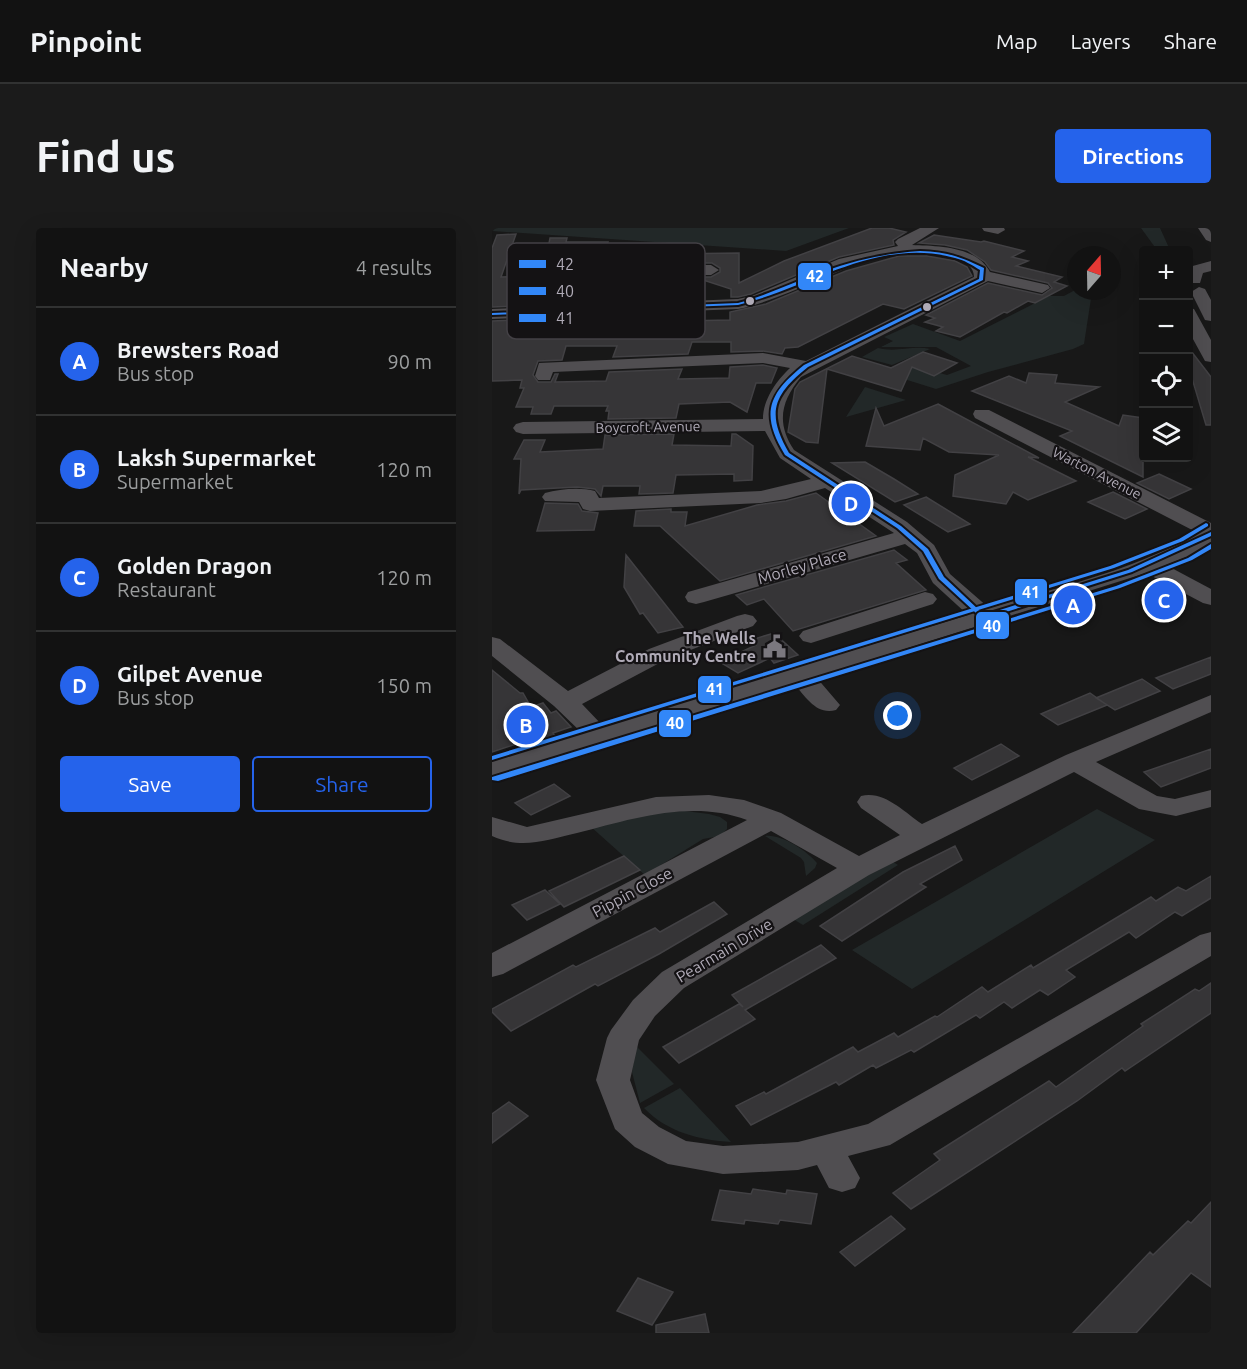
<!DOCTYPE html>
<meta charset="utf-8">
<style>
:root{--surface:#121212;--page:#1b1b1b;--text:#f1f3f6;--muted:#9c9e9f;--line:#313232;--accent:#2563eb}
body{margin:0;font-family:Ubuntu,sans-serif;background:var(--page);color:var(--text)}
.controls{position:absolute;right:18px;top:18px;display:grid;overflow:hidden;border-radius:6px;box-shadow:0 6px 24px #0002}
.controls button{width:54px;height:54px;display:grid;place-items:center;padding:0;border:0;border-bottom:2px solid var(--line);background:var(--surface);color:var(--text);font:30px sans-serif}
.compass{position:absolute;left:575px;top:18px;width:54px;height:54px;border-radius:50%;background:var(--surface);box-shadow:0 6px 24px #0002;rotate:20deg}
.you{position:absolute;left:406px;top:488px;width:21px;height:21px;margin:-15px;border:4px solid #fff;border-radius:50%;background:#1a73e8;box-shadow:0 0 0 9px #1a73e833}
.badge{display:grid;place-items:center;width:39px;height:39px;border-radius:50%;background:var(--accent);color:#fff;font-size:20px;font-weight:700}
.pin{position:absolute;translate:-50% -50%;border:3px solid #fff;box-shadow:0 2px 6px #0006}
.list{margin:0;padding:0;list-style:none}
h2{display:flex;justify-content:space-between;align-items:center;height:78px;margin:0;padding:0 24px;font-size:26px}
h2 small{font-size:20px;font-weight:400;color:var(--muted)}
.list li{display:grid;grid-template-columns:39px 1fr auto;gap:18px;align-items:center;box-sizing:border-box;height:108px;padding:0 24px;border-top:2px solid var(--line)}
.list b{display:block;font-size:22px;white-space:nowrap}
.list p{margin:0;font-size:20px;white-space:nowrap;color:var(--muted)}
.list em{font-size:20px;font-style:normal;color:var(--muted)}
.actions{display:flex;gap:12px;padding:18px 24px}
.actions a{flex:1;padding:14px 0;border:2px solid var(--accent);border-radius:6px;text-align:center;font-size:21px;color:var(--accent)}
.actions .main{background:var(--accent);color:#fff}
.icon{flex:none;width:33px;height:33px;fill:none;stroke:currentColor;stroke-width:2;stroke-linecap:round;stroke-linejoin:round}
.map{position:relative;flex:none;width:719px;height:1105px;overflow:hidden;border-radius:6px}
header{display:flex;align-items:center;gap:36px;box-sizing:border-box;height:84px;padding:0 30px;background:var(--surface);border-bottom:2px solid var(--line)}
header strong{font-size:28px}
nav{display:flex;gap:33px;margin-inline-start:auto;font-size:21px}
.intro{display:flex;align-items:center;justify-content:space-between;box-sizing:border-box;height:144px;padding:0 36px}
h1{margin:0;font-size:42px}
.button{padding:15px 27px;border-radius:6px;background:var(--accent);color:#fff;font-size:21px;font-weight:700}
main{display:flex;gap:36px;padding:0 36px}
aside{flex:1;background:var(--surface);border-radius:6px;box-shadow:0 6px 24px #0002}
.map>svg:first-child{display:block}
</style>
<header>
<strong>Pinpoint</strong>
<nav><a>Map</a><a>Layers</a><a>Share</a></nav>
</header>
<div class="intro"><h1>Find us</h1><a class="button">Directions</a></div>
<main>
<aside>
<h2>Nearby<small>4 results</small></h2>
<ul class="list">
<li><span class="badge">A</span><div><b>Brewsters Road</b><p>Bus stop</p></div><em>90 m</em></li>
<li><span class="badge">B</span><div><b>Laksh Supermarket</b><p>Supermarket</p></div><em>120 m</em></li>
<li><span class="badge">C</span><div><b>Golden Dragon</b><p>Restaurant</p></div><em>120 m</em></li>
<li><span class="badge">D</span><div><b>Gilpet Avenue</b><p>Bus stop</p></div><em>150 m</em></li>
</ul>
<div class="actions"><a class="main">Save</a><a>Share</a></div>
</aside>
<div class="map">
<svg width="719" height="1105" viewBox="0 0 719 1105">
<rect width="100%" height="100%" fill="#181818"/>
<!-- green -->
<path fill="#222828" d="M0,0H357L294,23L0,3Z
M649,0H668L678,22H665Z
M583,62L600,64L592,116L581,121L496,144L444,161L393,145L415,136L455,147L479,138L444,119H389L401,113L392,109L421,96L468,113L557,68H572Z
M386,120C404,125 421,117 438,121L400,137L370,129Z
M373,159L414,172L354,189Z
M605,581L663,612L420,761L360,722Z
M193,583L217,586L228,589L235,594V601L228,608L211,611L169,637L167,643L155,649L98,598L150,585Z
M273,608C290,606 315,623 325,635L323,640L314,648L312,634L309,630Z
M396,631L406,637L311,697L301,691Z
M144,818L182,856L148,875L140,844Z
M188,860L239,914C207,912 175,904 152,880Z"/>
<!-- building -->
<path fill="#363537" stroke="#424144" stroke-width="1.5" fill-rule="evenodd" d="M380,0H397L414,4L401,12L402,17L347,29L259,66L246,69H239V61L202,49H219L228,44V40L220,35H186L177,26L247,25V55L292,33Z
M24,6L9,49L50,48L52,40L150,35L167,38L173,46L180,49H198V55H194L191,71L0,79V20L5,7ZM109,49L119,56L117,60L35,66L25,60L35,52Z
M442,7L489,14L492,13L532,23L520,29L536,33L524,38L570,49L562,54L575,58L543,75L536,73L515,85L512,84L468,109L444,103L451,99L433,94L443,90L434,87L496,55L550,67L560,60L556,55L499,42L493,34L475,22L453,17L427,15Z
M58,10H75L74,14H116L113,23L55,26Z
M407,28H435L463,33L475,39L480,48L412,81L391,76L306,119L293,120L290,126L271,123L239,124V114H200L196,126L121,129L125,118H74L70,132L46,133L41,147L46,154H59L63,146H66L63,154L114,153L117,144L190,141L186,151L237,150L238,139L271,137L285,140L279,155H264L255,184L238,174L187,176L184,190L116,191L117,183H114L116,178H62L59,186H39L41,179H24L32,160H28L30,152L0,153V93L189,86L188,93L238,92V84L274,76L354,43Z
M696,119L719,149V197H714L696,137Z
M431,124L465,135L442,148L420,139L409,163L335,141L326,215L314,214L296,204L303,161L308,154L360,128L399,140Z
M537,145L565,147L563,155L607,159L573,174L627,198L631,187L651,190V249L568,208L580,203L480,163L517,148L534,155Z
M446,176L547,230L536,229L584,253L536,272L521,264L514,276L461,268L463,247L507,227L457,224L431,210L428,222L374,218L384,180L392,198Z
M182,206L180,217L239,218L240,206H244L261,218L260,252L242,253V246L184,247L181,265L147,266L148,258H111L109,268L103,261L85,259L29,262L27,266L29,231H22L32,212H53L48,224L111,221L113,207Z
M373,234L402,251L426,266L403,274L340,235Z
M667,246L699,261L677,271L645,255Z
M621,264L655,281L633,291L596,274Z
M324,265L384,308L228,353L168,298H142L144,283L179,281V284H195L193,298L265,277L294,273Z
M434,269L478,296L456,304L412,277Z
M53,275L86,276L90,283L106,285L102,302L45,303Z
M402,322L415,332L404,335L434,362L301,403L272,371L255,377L244,367Z
M134,327L191,399L166,405L151,385L148,386L132,359Z
M282,405L306,427L282,435L278,430L246,445L228,434L264,417L259,412Z
M719,429V446L681,461L664,450Z
M0,442L28,465H31L39,479L51,475L59,485L64,483L79,499L61,505L63,508L29,519L27,515L0,524Z
M650,451L668,463L623,482L604,470Z
M598,465L615,477L566,497L549,486Z
M509,516L527,528L480,552L462,540Z
M719,521V540L674,557L669,559L652,544Z
M62,556L78,568L39,587L23,575Z
M463,618L470,632L428,656L434,659L350,713L328,698L411,644Z
M132,628L148,642L72,679L57,663Z
M719,648V670L690,688L683,684L644,710L637,704L574,742L583,749L556,767L548,762L520,780L512,774L488,790L484,787L422,824L419,822L384,840L381,837L347,857L344,854L259,897L244,878L272,864L274,866L361,819L366,824L402,805L406,809L443,788L445,789L490,759L496,764L539,737L541,740L659,669L664,673L686,659L694,663Z
M53,662L68,676L35,692L20,677Z
M222,674L235,686L167,726L106,758L103,756L19,803L0,784V781L81,737L84,739L163,700L168,704Z
M329,717L344,730L253,782L263,791L187,835L171,819L247,776L251,779L240,767Z
M719,755V785L633,843L630,840L585,873L419,981L401,965L448,932L442,926L557,853L564,859L651,798L649,796L703,761L707,763Z
M17,874L36,888L0,915V886Z
M261,961L294,966L295,962L325,966L319,996L288,992L286,996L253,992L252,996L220,992L228,962L259,966Z
M719,974V1059L699,1045L644,1105H581L658,1024L661,1027L696,993L699,995Z
M399,988L413,1001L363,1038L348,1024Z
M146,1050L181,1064L160,1097L125,1083Z
M213,1086L217,1105H164V1097Z"/>
<g fill="none" stroke-linecap="round" stroke-linejoin="round">
<!-- minor -->
<path fill="#504e51" fill-rule="evenodd" d="M428,0H447L420,17C445,18 485,18 498,44L556,57L558,60L550,65L496,53L309,149C289,173 284,195 302,222L415,294L442,317L458,346L497,380C567,359 643,342 706,305L483,190L481,186L483,182H497L719,295V315L702,326L674,337L719,361V377L711,375L654,345L324,449L348,477L344,482C324,487 315,470 302,456L0,549V532L90,505L62,478L0,428V409L8,411L76,463L157,421L245,388L253,386L261,388L265,393L261,398L175,431L90,476L111,498L476,387L441,355L425,325L413,316L212,374L204,376L196,374L193,369L196,364L402,305L333,260L294,271L269,275L98,283L91,281L87,274L53,273L50,269L53,265C68,261 88,259 103,263L107,270L269,263L319,251L288,230L273,203L31,206L24,204L21,200L24,196L31,194L271,191C271,172 284,153 298,140L271,135L61,144L58,152H46L43,148L47,135L271,125L314,133L482,49C482,39 474,34 464,31C385,6 319,66 246,81L0,91V81L246,71L260,68L347,31L406,18L403,14L406,11Z
M490,0H512L513,2L506,6L492,3Z
M706,0H719V14L714,12Z
M150,23L179,29L185,37H219L227,42L219,47H181L175,45L168,36L150,33L36,39L28,34L36,29Z
M719,33V43L711,45L708,55H696L697,39Z
M109,51L117,56L115,59L35,64L27,59L35,54Z
M707,59L713,61L719,72V93L713,92L699,64Z
M696,80L702,81L719,112V134L713,133L696,102Z
M433,364L441,366L445,371L441,376L319,415L311,413L307,408L311,403Z
M719,467V484L604,534L665,568L683,571L719,562V579L684,588L647,581L582,544L377,647L192,760L163,788L147,812L138,852L150,885L167,899L194,913L231,918L306,914L376,896L708,707L719,704V728L398,917L356,928L368,950L363,960L350,964L337,960L325,937L306,942L231,946L176,936L143,919L123,901L104,852L115,810L119,802L141,772L170,744L345,640L279,603L11,746L0,749V725L255,592C200,571 139,591 85,605C53,612 31,622 0,608V589L35,599L164,569L217,567L252,572L289,585L367,628L408,607L369,580L365,574L369,568C392,562 412,584 430,596L574,527Z"/>
<defs>
<path id="bus-1" d="M428,23C455,24 467,28 492,40L491,52L316,139C281,167 274,185 297,225L409,298L436,321L452,349L488,383L495,386L636,342L717,305L719,304V308L640,344L495,390L484,385L447,351L431,323L405,300L293,227C268,186 276,166 312,137L487,51L488,42C480,37 472,32 463,30C387,8 317,60 246,77L0,87V85L246,75C276,67 304,53 333,43C364,32 395,25 428,23Z"/>
<path id="bus-2" d="M719,316V321L700,332L628,360L6,553L0,552V549L624,358L696,330Z"/>
<path id="bus-3" d="M714,295L716,296V298L691,313L622,340L0,532V528L618,338L687,311Z"/>
</defs>
<!-- bus-1 casing -->
<use href="#bus-1" stroke="#141214" stroke-width="4"/>
<!-- bus-2 casing -->
<use href="#bus-2" stroke="#141214" stroke-width="4"/>
<!-- bus-3 casing -->
<use href="#bus-3" stroke="#141214" stroke-width="4"/>
<!-- bus-1 -->
<use href="#bus-1" fill="#3287f8" fill-rule="evenodd"/>
<!-- bus-2 -->
<use href="#bus-2" fill="#3287f8" fill-rule="evenodd"/>
<!-- bus-3 -->
<use href="#bus-3" fill="#3287f8" fill-rule="evenodd"/>
</g>
<!-- icons -->
<defs>
<symbol id="civic-bare" viewBox="-9 -9 18 18"><path d="M-.6-6.5H3V-4.5H.6V-3L4-1V1h2V6H-6V1h2V-1L-.6-3ZM-1.2 2.5V6h2.4V2.5Z" fill="#7b787f" stroke="#141214" stroke-width="2.5" paint-order="stroke"/></symbol>
</defs>
<g fill-rule="evenodd">
<use href="#civic-bare" x="266" y="402" width="33" height="33"/>
</g>
<!-- markers -->
<g fill="#b0abb7" stroke="#141214" stroke-width="2">
<circle cx="258" cy="73" r="5"/>
<circle cx="435" cy="79" r="5"/>
</g>
<g text-anchor="middle" dominant-baseline="central" stroke-width="4.5" stroke-linejoin="round" paint-order="stroke">
<!-- far-street labels -->
<g font-size="14" fill="#b0abb7" stroke="#141214">
<text transform="translate(156 199) rotate(-1)">Boycroft Avenue</text>
<text transform="translate(605 245) rotate(27)">Warton Avenue</text>
</g>
<!-- street labels -->
<g font-size="16" fill="#b0abb7" stroke="#141214">
<text transform="translate(310 338) rotate(-16)">Morley Place</text>
<text transform="translate(140 664) rotate(-28)">Pippin Close</text>
<text transform="translate(232 722) rotate(-31)">Pearmain Drive</text>
</g>
<!-- poi labels -->
<g font-size="16" font-weight="bold" fill="#b0abb7" stroke="#141214" text-anchor="end">
<text x="264" y="410">The Wells<tspan x="264" dy="18">Community Centre</tspan></text>
</g>
</g>
<!-- legend -->
<rect x="15" y="15" width="198" height="96" rx="9" fill="#141214" stroke="#434045" stroke-width="1.5"/>
<rect x="27" y="32" width="27" height="8" fill="#3287f8"/>
<rect x="27" y="59" width="27" height="8" fill="#3287f8"/>
<rect x="27" y="86" width="27" height="8" fill="#3287f8"/>
<g font-size="16" fill="#b0abb7">
<text x="64" y="42">42</text>
<text x="64" y="69">40</text>
<text x="64" y="96">41</text>
</g>
<g stroke="#141214" stroke-width="2">
<rect x="305" y="34" width="35" height="29" rx="6" fill="#3287f8"/>
<rect x="522" y="350" width="34" height="28" rx="6" fill="#3287f8"/>
<rect x="483" y="383" width="35" height="29" rx="6" fill="#3287f8"/>
<rect x="205" y="447" width="35" height="29" rx="6" fill="#3287f8"/>
<rect x="166" y="481" width="34" height="29" rx="6" fill="#3287f8"/>
</g>
<g font-size="16" text-anchor="middle" font-weight="bold" fill="#fff">
<text x="323" y="54">42</text>
<text x="539" y="370">41</text>
<text x="500" y="404">40</text>
<text x="223" y="467">41</text>
<text x="183" y="501">40</text>
</g>
</svg>
<div class="controls">
<button>+</button>
<button>−</button>
<button><svg class="icon" aria-label="locate" viewBox="0 0 24 24"><circle cx="12" cy="12" r="6"/><path d="M12 2v4M12 18v4M2 12h4M18 12h4"/></svg></button>
<button><svg class="icon" aria-label="layers" viewBox="0 0 24 24"><path d="M12 4l9 5-9 5-9-5zM3 14l9 5 9-5"/></svg></button>
</div>
<svg class="compass" viewBox="-18 -18 36 36"><path d="M0-13l5 13h-10z" fill="#e53935"/><path d="M0 13l5-13h-10z" fill="#9c9e9f"/></svg>
<div class="you"></div>
<div class="pin badge" style="left:581px;top:377px">A</div>
<div class="pin badge" style="left:34px;top:497px">B</div>
<div class="pin badge" style="left:672px;top:372px">C</div>
<div class="pin badge" style="left:359px;top:275px">D</div>
</div>
</main>
